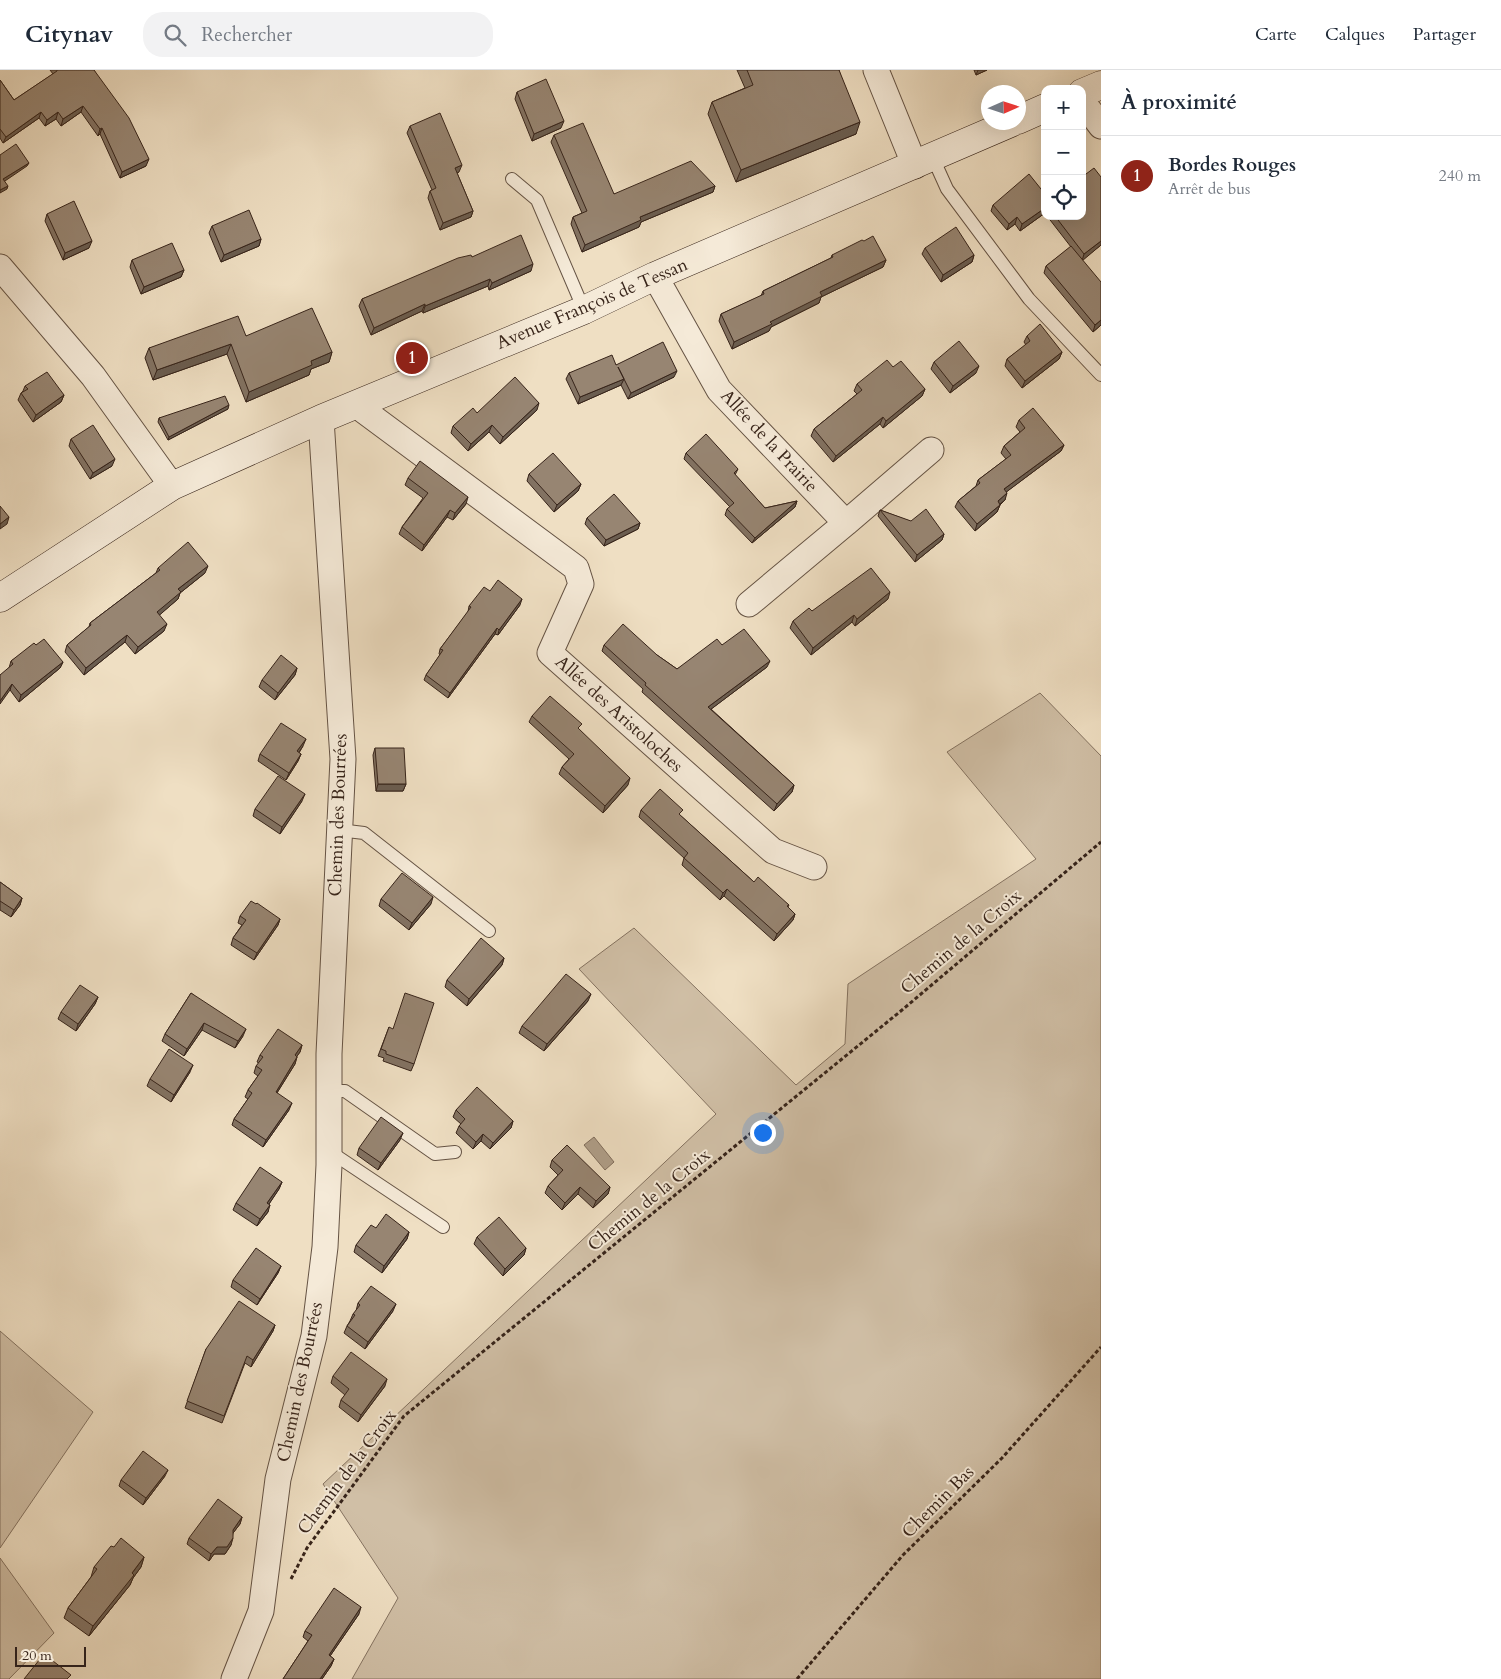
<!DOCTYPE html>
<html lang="fr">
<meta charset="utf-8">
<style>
:root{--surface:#fff;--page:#f2f2f3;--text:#1f2937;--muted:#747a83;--line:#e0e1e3;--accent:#8f2418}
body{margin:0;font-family:Cardo,serif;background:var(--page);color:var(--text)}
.controls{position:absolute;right:15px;top:15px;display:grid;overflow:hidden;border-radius:10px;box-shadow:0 5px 20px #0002}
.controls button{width:45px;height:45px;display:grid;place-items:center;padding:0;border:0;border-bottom:1px solid var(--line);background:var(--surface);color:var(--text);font:25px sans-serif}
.compass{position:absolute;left:981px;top:15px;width:45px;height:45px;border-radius:50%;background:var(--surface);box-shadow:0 5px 20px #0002;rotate:87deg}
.scale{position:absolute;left:15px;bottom:12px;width:71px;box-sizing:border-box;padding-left:5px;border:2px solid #37241a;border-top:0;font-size:14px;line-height:18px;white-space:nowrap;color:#37241a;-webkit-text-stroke:4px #f5ead8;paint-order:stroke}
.you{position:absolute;left:762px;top:1062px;width:18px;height:18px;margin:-12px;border:4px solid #fff;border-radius:50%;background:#1a73e8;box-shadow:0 0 0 8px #1a73e833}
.badge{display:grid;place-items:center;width:32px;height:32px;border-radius:50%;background:var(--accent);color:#fff;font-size:16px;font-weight:700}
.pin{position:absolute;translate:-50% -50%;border:2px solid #fff;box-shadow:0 1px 5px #0006}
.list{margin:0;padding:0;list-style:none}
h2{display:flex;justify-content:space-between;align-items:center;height:65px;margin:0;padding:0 20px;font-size:21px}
h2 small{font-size:16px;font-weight:400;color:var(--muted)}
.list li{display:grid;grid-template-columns:32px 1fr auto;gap:15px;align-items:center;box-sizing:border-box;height:80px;padding:0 20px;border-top:1px solid var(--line)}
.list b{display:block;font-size:19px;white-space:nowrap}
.list p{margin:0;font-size:16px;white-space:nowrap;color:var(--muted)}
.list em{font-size:16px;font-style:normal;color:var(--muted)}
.icon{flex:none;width:28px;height:28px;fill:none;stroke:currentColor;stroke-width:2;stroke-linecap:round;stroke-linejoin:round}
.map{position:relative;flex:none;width:1101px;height:1609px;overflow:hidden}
header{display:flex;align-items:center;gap:30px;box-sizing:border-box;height:70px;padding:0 25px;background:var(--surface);border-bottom:1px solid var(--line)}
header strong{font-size:24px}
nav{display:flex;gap:28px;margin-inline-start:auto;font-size:18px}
.search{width:350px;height:45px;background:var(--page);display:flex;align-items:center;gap:12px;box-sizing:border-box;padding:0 18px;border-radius:20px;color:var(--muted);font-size:19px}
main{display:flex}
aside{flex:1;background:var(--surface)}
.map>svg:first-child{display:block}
</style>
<header>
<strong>Citynav</strong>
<div class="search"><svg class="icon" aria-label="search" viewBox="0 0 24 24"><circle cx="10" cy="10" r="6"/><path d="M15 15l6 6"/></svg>Rechercher</div>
<nav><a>Carte</a><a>Calques</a><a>Partager</a></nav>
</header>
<main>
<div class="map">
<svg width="1101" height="1609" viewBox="0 0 1101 1609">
<rect width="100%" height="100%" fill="#efdfc3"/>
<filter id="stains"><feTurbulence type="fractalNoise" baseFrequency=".004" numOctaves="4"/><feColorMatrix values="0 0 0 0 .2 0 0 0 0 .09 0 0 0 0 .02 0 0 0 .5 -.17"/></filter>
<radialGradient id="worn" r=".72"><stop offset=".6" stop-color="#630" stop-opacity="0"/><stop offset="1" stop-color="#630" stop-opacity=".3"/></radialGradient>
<!-- green -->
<path fill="#d0bfa6" stroke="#847260" d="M1040,623L1101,686V1609H352L398,1528L323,1414L716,1044L579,899L634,858L796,1015L845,974L848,914L1036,789L947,682Z
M0,1261L93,1342L0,1478Z
M0,1488L54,1563L9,1609H0Z"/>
<!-- water -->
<path fill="#b09f8a" stroke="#806e5d" d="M594,1067L614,1092L605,1100L584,1075Z"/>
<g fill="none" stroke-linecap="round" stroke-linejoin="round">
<defs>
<path id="lane" d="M933,88L947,119L1029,229L1101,305
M512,109L537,130L584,240
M339,760L364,763L489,861
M329,1021H345L435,1084L455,1082
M329,1081L443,1157"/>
<path id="street" d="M876,0L915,96
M1082,31L1101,56
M0,197L93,306L172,416
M655,206L719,320L846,453L931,380
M356,335L576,498L581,514L550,583L773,781L814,797
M749,534L846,453
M234,1609L261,1541L278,1409L314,1266L325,1177L329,1095V984L343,689L321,349"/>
<path id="secondary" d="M1082,23L1101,15
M1018,50L1045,38
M0,528L172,416L321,349L584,240L655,206L1013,52"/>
</defs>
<!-- lane casing -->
<use href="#lane" stroke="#655344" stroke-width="14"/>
<!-- street casing -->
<use href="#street" stroke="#655344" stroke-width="27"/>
<!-- secondary casing -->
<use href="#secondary" stroke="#37241a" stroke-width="29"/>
<!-- path -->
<path stroke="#37241a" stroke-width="3" stroke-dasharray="4 2.5" stroke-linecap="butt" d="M291,1509L307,1478L404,1346L902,940L1101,772
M797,1609L903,1485L1002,1388L1101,1277"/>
<!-- lane -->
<use href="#lane" stroke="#f5ead8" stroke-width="12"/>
<!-- street -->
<use href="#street" stroke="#f5ead8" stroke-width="25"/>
<!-- secondary -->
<use href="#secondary" stroke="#f5ead8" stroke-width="28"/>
</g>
<!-- wall -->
<path fill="#827262" stroke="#37241a" d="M50,0H94L146,96L120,108L100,64L98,66L81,42L61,56L56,49L45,56L39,48L3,73L0,68V10L14,30L53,4Z
M737,0H839L856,64L736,112L708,44L712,32L745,18Z
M974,0H987L976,5Z
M517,22L561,58L532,71L515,29Z
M410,56L459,102L457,103L473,141L471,147L440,160L428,128L430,121L432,120L407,63Z
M554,65L614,124L715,116L713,122L641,152L639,157L582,182L571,154L573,147L582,143L551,72Z
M1045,124V143L1020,161L1015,154L1007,160L991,141L993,135Z
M47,144L89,178L63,190L45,151Z
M1047,146H1082L1101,175L1082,190L1101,255L1093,262L1044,203L1046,196L1071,177Z
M212,156L261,169L259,176L221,192L209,163Z
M925,178L974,185L972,192L941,212L922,184Z
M832,185L886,190L883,197L821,227L819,233L771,257L769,261L732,279L719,251L721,244L761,226L763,221L831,188Z
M472,187L531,201L489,220L488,216L423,243L422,241L371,265L359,236L362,229Z
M132,190L184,200L181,207L141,224L130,197Z
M246,266L332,282L329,292L311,299L309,305L246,332L227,284L153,310L145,288L149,278Z
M1027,266L1062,282L1059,289L1022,318L1005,296L1007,289L1026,275L1024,272Z
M934,292L976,303L950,323L931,299Z
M616,295L674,307L628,329L621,315L578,334L566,309L569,303Z
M893,297L925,319L922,326L883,358L880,354L833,392L811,366L814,359L857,324L854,321L857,314Z
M25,316L64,325L61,332L33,352L18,330L21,323L23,321Z
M228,339L168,370L158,352L159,348Z
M537,340L500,374L489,362L468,381L451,363L453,356L477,343Z
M1019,350L1064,375L1061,381L1006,422L1005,430L1000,435L997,442L975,461L955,437L958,431L976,416L978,410L1006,389L1001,383L1004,376L1020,362L1016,357Z
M71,369L112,396L90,409L69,376Z
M686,383L738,399L735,405L765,438L797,431L795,437L752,473L725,445L727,439L730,437L684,389Z
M529,404L581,414L578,421L554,442L527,411Z
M408,408L466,434L453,450L447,447L422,481L399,464L402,457L423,428L405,415Z
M880,440L944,464L942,470L915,492L878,446Z
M587,448L640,453L638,459L604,476L585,454Z
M158,498L205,503L180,523L178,529L159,545L164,561L135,584L125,572L84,605L65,582L67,575L89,557L90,553L156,503Z
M490,521L520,535L498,565L495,564L448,628L424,610L426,605L440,585L439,584L440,579L468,542L469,536Z
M888,529L855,556L852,552L811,585L790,558L793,551L812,541Z
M36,575L63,592L60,598L19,632L10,620L9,598L11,591Z
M604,575L657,585L677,599L722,575L767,597L711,639L794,715L792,722L774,741L642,622L643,619L602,581Z
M297,598L295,605L275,630L259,617L262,610Z
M532,646L580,660L628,715L603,743L559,704L562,697L569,689L529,652Z
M303,676L299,683L301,684L298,691L286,710L258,691L260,684Z
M375,678L406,714L403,721H376L373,685Z
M302,731L280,764L253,746L255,739Z
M641,740L681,746L754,812L789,835L788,837L795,844L793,850L774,871L724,826L720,830L682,795L684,788L639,747Z
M0,812L22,828L20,835L11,847L0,840Z
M381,829L431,834L409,860L379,836Z
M240,846L280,849L278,855L254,890L231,875L233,868L242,855L238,853Z
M504,888L502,895L467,936L445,917L447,910Z
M191,923L243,966L235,978L202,960L184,986L162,971L165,964Z
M98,927L95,934L76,961L58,949L61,942Z
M588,931L544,981L519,963L522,956Z
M389,957L414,994L411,1001L383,991L384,988L378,986Z
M302,975L300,982L297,986L295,994L277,1023L289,1040L263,1077L232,1055L234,1049L248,1029L245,1027L248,1020L258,1006L254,1003L256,996L259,993L257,992L260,985Z
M190,1002L171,1032L147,1016L150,1009Z
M456,1040L513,1051L511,1058L490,1079L481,1071L473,1079L456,1063L459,1056L461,1054L453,1047Z
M400,1070L378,1100L357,1085L359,1078Z
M552,1090L610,1117L608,1124L593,1138L578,1124L562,1140L545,1123L548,1116L558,1105L550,1097Z
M282,1112L279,1119L269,1134L268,1142L257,1156L233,1140L236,1133Z
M376,1158L409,1162L407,1169L382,1203L354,1182L356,1175Z
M477,1167L526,1178L524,1185L503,1206L474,1174Z
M281,1196L278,1203L257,1235L231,1217L233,1210Z
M358,1233L393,1241L365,1279L344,1263L347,1256L350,1251L353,1244L356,1241Z
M275,1255L273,1261L251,1297L245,1293L222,1353L185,1338L206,1279Z
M333,1306L385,1316L358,1352L339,1337L341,1330L345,1325L331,1313Z
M165,1406L143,1435L119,1416L121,1410Z
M242,1447L240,1454L233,1463L231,1475L225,1484H214L209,1491L187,1474L189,1468Z
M114,1477L144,1487L141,1497L133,1508L130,1515L89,1566L64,1548L68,1538L91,1507L94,1497Z
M359,1544L330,1586L334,1589L331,1596L322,1609H283L308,1571L303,1567L305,1561Z"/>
<!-- shaded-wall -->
<path fill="#6a5d50" stroke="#37241a" d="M978,0H987L976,5Z
M83,36L81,42L61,56L63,49Z
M41,42L39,48L3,73L6,67Z
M58,42L56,49L45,56L47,50Z
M564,51L561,58L532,71L534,64Z
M860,52L856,64L736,112L741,100Z
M102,58L100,64L98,66L100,59Z
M149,89L146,96L120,108L122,102Z
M29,93L27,96L2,113L3,109Z
M462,95L459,102L453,105L455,98Z
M8,116L7,119L0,123V120Z
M715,116L713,122L641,152L639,157L582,182L585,175L640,147Z
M1045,138V143L1020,161L1022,154Z
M473,141L471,147L440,160L443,153Z
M1017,147L1015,154L1007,160L1009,154Z
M261,169L259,176L221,192L224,185Z
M92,171L89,178L63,190L65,183Z
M1101,171V175L1082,191L1084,184Z
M974,185L972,192L941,212L943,205Z
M886,190L883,197L821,227L819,233L771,257L769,261L732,279L734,272L770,252L820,222Z
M533,194L531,201L489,220L492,213Z
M184,200L181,207L141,224L144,217Z
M490,209L488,216L423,243L425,236Z
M425,234L422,241L371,265L374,258Z
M1101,250V255L1093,262L1095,255Z
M231,274L227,284L153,310L157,300Z
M332,282L329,292L311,299L309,305L246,332L249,322L311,291Z
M1062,282L1059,289L1022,318L1025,311Z
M979,296L976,303L950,323L953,316Z
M677,301L674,307L628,329L631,323Z
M624,309L621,315L578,334L580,327Z
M925,319L922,326L883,358L886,351Z
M64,325L61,332L33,352L36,345Z
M539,333L537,340L500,374L503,367Z
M229,335L228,339L168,370L169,367Z
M883,347L880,354L833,392L836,386Z
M492,355L489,362L468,381L471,374Z
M1064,375L1061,381L1001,426L1004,419Z
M115,389L112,396L90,409L93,403Z
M581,414L578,421L554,442L557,435Z
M1007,423L1005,430L995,438L998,431Z
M468,427L466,434L453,450L455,443Z
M797,431L795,437L752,473L755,468Z
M1000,435L997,442L975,461L977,454Z
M450,440L447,447L422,481L424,475Z
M9,447L7,454L0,459V454Z
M640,453L638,459L604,476L606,470Z
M944,464L942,470L915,492L917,485Z
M208,496L205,503L180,523L178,529L155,549L157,542L178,519Z
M890,522L888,529L855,556L857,549Z
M522,529L520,535L498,565L499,560Z
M854,545L852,552L811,585L813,578Z
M167,554L164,561L135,584L138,577Z
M497,558L495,564L448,628L450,623Z
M127,565L125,572L84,605L86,598Z
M770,591L767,597L706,643L708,637Z
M63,592L60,598L19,632L21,625Z
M297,598L295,605L275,630L278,623Z
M12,614L10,620L0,634V631Z
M306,669L303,676L295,688L297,681Z
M301,684L298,691L286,710L289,703Z
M630,708L628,715L603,743L605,736Z
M378,714H406L403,721H376Z
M794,715L792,722L774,741L777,734Z
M305,724L302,731L280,764L282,757Z
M727,819L724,826L720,830L723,823Z
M433,827L431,834L409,860L412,853Z
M22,828L20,835L11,847L14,840Z
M795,844L793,850L774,871L777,864Z
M280,849L278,855L254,890L257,883Z
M504,888L502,895L467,936L469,929Z
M591,924L588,931L544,981L547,974Z
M98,927L95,934L76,961L78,954Z
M204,953L202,960L184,986L187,979Z
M246,959L243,966L235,978L238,971Z
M302,975L300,982L293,992L295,985Z
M297,987L295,994L273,1029L276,1022Z
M193,995L190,1002L171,1032L174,1025Z
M292,1033L289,1040L263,1077L266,1070Z
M513,1051L511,1058L490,1079L493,1073Z
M403,1063L400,1070L378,1100L381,1093Z
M483,1064L481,1071L473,1079L476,1072Z
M282,1112L279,1119L265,1140L267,1133Z
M580,1117L578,1124L562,1140L565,1133Z
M610,1117L608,1124L593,1138L596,1131Z
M270,1135L268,1142L257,1156L260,1149Z
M409,1162L407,1169L382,1203L384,1196Z
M526,1178L524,1185L503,1206L505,1199Z
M281,1196L278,1203L257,1235L260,1229Z
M396,1234L393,1241L365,1279L368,1272Z
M275,1255L273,1261L251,1297L253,1290Z
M387,1309L385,1316L358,1352L361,1345Z
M168,1400L165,1406L143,1435L146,1428Z
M242,1447L240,1454L230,1467L233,1460Z
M233,1468L231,1475L225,1484H214L209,1491L211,1484L217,1477Z
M144,1487L141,1497L133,1508L130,1515L89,1566L93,1556Z
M361,1537L359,1544L326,1592L329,1585Z
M334,1589L331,1596L322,1609H320Z"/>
<!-- building -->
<path fill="#978572" stroke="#37241a" d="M57,0H94L129,48L149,89L122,102L102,58L100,59L83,36L63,49L58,42L47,50L41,42L6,67L0,59V10L14,30L57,1Z
M747,0H839L860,52L741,100L712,32L753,15Z
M546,9L564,51L534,64L517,22Z
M440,43L462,95L455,98L473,141L443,153L430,121L436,118L410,56Z
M583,53L614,124L691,91L715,116L640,147L641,150L585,175L573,147L587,141L554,65Z
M16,74L29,93L3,109L8,116L0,120V85Z
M1094,98L1101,107V171L1084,184L1055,146H1082V107Z
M1029,104L1045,124V138L1022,154L1017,147L1009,154L993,135Z
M74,131L92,171L65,183L47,144Z
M249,140L261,169L224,185L212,156Z
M956,157L974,185L943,205L925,178Z
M521,165L533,194L492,213L490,209L425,236V234L374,258L362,229L458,188L471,185L472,187Z
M873,166L886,190L820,222L822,226L770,252L772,254L734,272L721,244L764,224L763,221L833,187L832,185L862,170L864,171Z
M172,173L184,200L144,217L132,190Z
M1071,176L1101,212V250L1095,255L1046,196Z
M312,238L332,282L311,291L312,295L249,322L231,274L157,300L149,278L238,246L246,266Z
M1040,254L1062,282L1025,311L1007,289L1030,271L1027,266Z
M959,271L979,296L953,316L934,292Z
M663,272L677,301L631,323L618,297L624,309L580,327L569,303L612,285L616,295Z
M887,290L893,297L901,291L925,319L886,351L883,347L836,386L814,359L862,320L857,314Z
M47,302L64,325L36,345L21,323L28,319L25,316Z
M515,307L539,333L503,367L492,355L471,374L453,356L473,338L477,343Z
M225,326L229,335L169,367L159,348Z
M1033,338L1064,375L1004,419L1007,423L998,431L1000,435L977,454L958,431L980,413L978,410L1011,385L1004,376L1025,358L1019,350Z
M93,355L115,389L93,403L71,369Z
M706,364L738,399L734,403L765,438L797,431L755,468L727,439L734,433L686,383Z
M553,383L581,414L557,435L529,404Z
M420,391L468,427L455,443L450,440L424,475L402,457L428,423L408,408Z
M614,424L640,453L606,470L587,448Z
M0,436L9,447L0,454Z
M926,439L944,464L917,485L880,440L911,451Z
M188,472L208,496L178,519L181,522L157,542L167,554L138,577L127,565L86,598L67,575L91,555L90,553L160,500L158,498Z
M871,498L890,522L857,549L854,545L813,578L793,551L809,538L812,541Z
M498,510L522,529L499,560L497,558L450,623L426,605L443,580L440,579L471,537L469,536L484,517L490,521Z
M623,554L657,585L677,599L717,569L722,575L744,559L770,591L708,637L794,715L777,734L645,615L646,613L604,575Z
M44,569L63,592L21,625L12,614L0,631V605L13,594L11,591L34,573L36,575Z
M281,585L297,598L278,623L262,610Z
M550,626L582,654L578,658L630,708L605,736L562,697L574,684L532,646Z
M281,653L306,669L297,681L301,684L289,703L260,684Z
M375,678H404L406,714H378Z
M278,706L305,724L282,757L255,739Z
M660,719L683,740L679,744L754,812L758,807L789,835L787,836L795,844L777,864L727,819L723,823L684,788L688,783L641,740Z
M402,803L433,827L412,853L381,829Z
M0,812L22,828L14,840L0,831Z
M251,831L256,834L257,833L280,849L257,883L233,868L246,850L240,846Z
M481,868L504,888L469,929L447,910Z
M566,904L591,924L547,974L522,956Z
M80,915L98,927L78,954L61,942Z
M191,923L246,959L238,971L204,953L187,979L165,964Z
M405,923L434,933L414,994L386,984V981L381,979L389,957L393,959Z
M278,959L302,975L295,985L297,987L276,1022L292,1033L266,1070L234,1049L252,1023L248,1020L262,1000L256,996L263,987L260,985Z
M169,979L193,995L174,1025L150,1009Z
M477,1017L513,1051L493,1073L483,1064L476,1072L459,1056L465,1049L456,1040Z
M381,1047L403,1063L381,1093L359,1078Z
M567,1075L610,1117L596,1131L580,1117L565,1133L548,1116L563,1100L552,1090Z
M260,1097L282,1112L267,1133L270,1135L260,1149L236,1133Z
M386,1144L409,1162L384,1196L356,1175L371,1155L376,1158Z
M499,1147L526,1178L505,1199L477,1167Z
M256,1178L281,1196L260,1229L233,1210Z
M371,1216L396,1234L368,1272L347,1256L355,1245L353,1244L360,1235L358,1233Z
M239,1231L275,1255L253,1290L247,1286L224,1346L187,1331L206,1279Z
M351,1282L387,1309L361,1345L341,1330L349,1319L333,1306Z
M143,1381L168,1400L146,1428L121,1410Z
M218,1429L242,1447L233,1460V1468L227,1477H217L211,1484L189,1468Z
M121,1468L144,1487L132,1503L134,1505L93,1556L68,1538L97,1499L94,1497L111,1476L114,1477Z
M334,1518L361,1537L329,1585L334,1589L320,1609H283L312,1565L305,1561Z
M44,1584L71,1605L67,1609H24Z"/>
<g text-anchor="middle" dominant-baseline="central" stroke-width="4" stroke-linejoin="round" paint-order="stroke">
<!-- street labels -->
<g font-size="18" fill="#37241a" stroke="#f5ead8">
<text transform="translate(592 234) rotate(-23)">Avenue François de Tessan</text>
<text transform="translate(769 371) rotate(47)">Allée de la Prairie</text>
<text transform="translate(619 644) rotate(42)">Allée des Aristoloches</text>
<text transform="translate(338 745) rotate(-88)">Chemin des Bourrées</text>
<text transform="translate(961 872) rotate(-40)">Chemin de la Croix</text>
<text transform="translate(649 1130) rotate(-39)">Chemin de la Croix</text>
<text transform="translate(300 1312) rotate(-78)">Chemin des Bourrées</text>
<text transform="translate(347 1402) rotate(-53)">Chemin de la Croix</text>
<text transform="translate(938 1432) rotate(-45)">Chemin Bas</text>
</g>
</g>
<rect width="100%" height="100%" filter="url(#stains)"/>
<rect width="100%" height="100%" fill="url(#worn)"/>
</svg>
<div class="controls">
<button>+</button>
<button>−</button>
<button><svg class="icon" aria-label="locate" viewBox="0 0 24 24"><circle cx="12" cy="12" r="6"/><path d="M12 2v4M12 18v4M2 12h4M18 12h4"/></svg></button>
</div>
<svg class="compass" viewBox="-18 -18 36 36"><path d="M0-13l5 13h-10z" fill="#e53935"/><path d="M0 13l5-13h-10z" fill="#747a83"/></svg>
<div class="scale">20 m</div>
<div class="you"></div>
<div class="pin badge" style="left:412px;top:288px">1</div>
</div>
<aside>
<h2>À proximité<small></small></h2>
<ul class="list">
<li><span class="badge">1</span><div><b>Bordes Rouges</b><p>Arrêt de bus</p></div><em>240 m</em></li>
</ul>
</aside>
</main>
